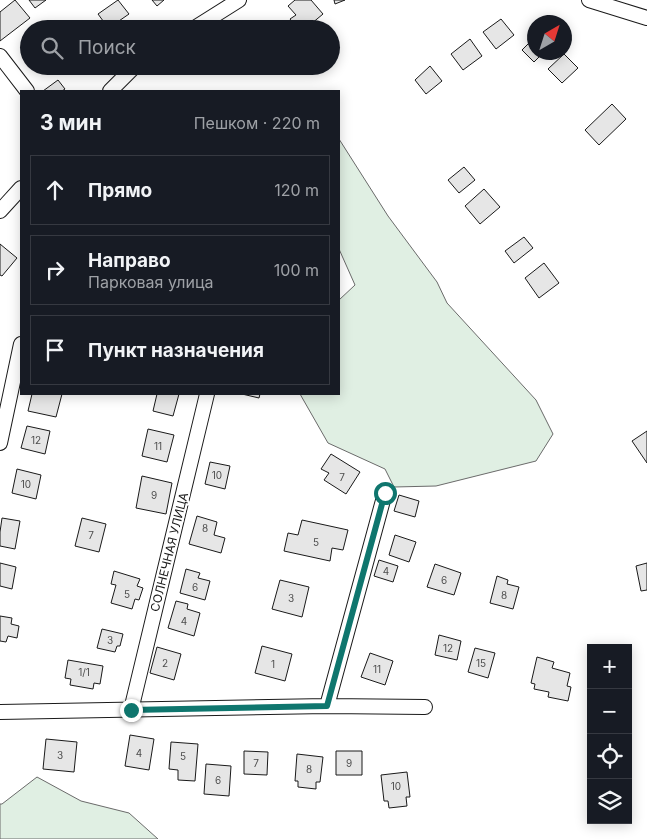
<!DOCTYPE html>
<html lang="ru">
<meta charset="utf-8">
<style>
:root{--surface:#171b24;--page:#20242c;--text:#f1f3f6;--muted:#9ea1a6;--line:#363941}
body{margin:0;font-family:Inter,sans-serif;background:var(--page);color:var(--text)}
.controls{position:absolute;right:15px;bottom:15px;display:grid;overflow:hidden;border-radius:0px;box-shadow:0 2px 12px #0003}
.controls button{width:45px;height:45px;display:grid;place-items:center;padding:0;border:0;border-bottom:1px solid var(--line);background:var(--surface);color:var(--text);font:25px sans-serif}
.compass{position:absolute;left:527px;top:15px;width:45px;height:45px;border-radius:50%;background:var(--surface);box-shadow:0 2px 12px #0003;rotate:39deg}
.stop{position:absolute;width:15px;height:15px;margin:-11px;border:4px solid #0f766e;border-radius:50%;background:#fff}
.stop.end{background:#0f766e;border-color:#fff;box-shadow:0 1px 5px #0008}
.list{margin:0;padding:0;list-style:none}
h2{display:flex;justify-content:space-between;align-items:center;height:65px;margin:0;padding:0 20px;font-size:21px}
h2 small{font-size:16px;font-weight:400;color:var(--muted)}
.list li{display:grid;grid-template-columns:32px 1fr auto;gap:15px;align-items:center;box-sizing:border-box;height:70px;margin:0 10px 10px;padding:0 10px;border:1px solid var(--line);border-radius:0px}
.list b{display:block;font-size:19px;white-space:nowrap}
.list p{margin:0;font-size:16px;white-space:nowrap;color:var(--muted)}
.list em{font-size:16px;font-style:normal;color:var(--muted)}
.icon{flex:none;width:28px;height:28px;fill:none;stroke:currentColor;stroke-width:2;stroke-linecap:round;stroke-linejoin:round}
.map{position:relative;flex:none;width:647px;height:839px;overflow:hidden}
.search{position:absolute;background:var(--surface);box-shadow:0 2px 12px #0003;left:20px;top:20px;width:320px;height:55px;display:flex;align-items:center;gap:12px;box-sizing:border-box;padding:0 18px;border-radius:28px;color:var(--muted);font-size:19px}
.panel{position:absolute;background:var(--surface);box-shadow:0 2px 12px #0003;left:20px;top:90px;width:320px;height:305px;border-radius:0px}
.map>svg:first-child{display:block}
</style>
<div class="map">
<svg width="647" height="839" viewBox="0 0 647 839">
<rect width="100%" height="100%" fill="#fff"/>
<!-- green -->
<path fill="#e0efe3" stroke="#6a6a6a" d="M339,139L388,216L437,282L447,303L536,400L553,434L536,461L436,486L394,487L385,469L328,443L300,394H339V300L355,285L339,249Z
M37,777L81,801L129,813L158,839H0V804H2Z"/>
<!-- building -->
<path fill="#e6e6e6" stroke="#1a1a1a" d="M15,0L30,18L0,41V12Z
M29,0H46L35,8Z
M118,0L129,14L116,23L120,28L109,29L98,14Z
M152,0H164L157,6Z
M295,0H311L323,14L305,29H298L290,19L296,15L288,6Z
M334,0H345L335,4Z
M501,19L514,35L496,49L483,32Z
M534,38V52H544L534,62L522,50Z
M470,39L482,56L463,70L451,54Z
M564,54L578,68L562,83L548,69Z
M430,66L442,81L426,94L415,80Z
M58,80L65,89L62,91H43Z
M612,104L626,119L599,145L585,130Z
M464,167L475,180L459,193L448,180Z
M484,189L500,207L480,224L465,206Z
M524,237L533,248L514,263L505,251Z
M0,244L17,258L2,276L0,275Z
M544,263L559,283L539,298L525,278Z
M32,394H62L56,417L28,411Z
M157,394H179L173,416L153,411Z
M242,394H260L259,398Z
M27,426L50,431L45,454L21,448Z
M148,429L174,435L167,462L142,456Z
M647,431V463L632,441Z
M331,454L360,472L346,494L324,480L329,473L321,469Z
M210,462L230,466L225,489L205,484Z
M17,469L41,475L36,499L12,493Z
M142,476L172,483L166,514L136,508Z
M399,495L419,501L415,517L394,511Z
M197,516L217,522L214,535L225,538L221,553L189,544Z
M2,518L20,521L15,549L0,546V532Z
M82,518L106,524L99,552L75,546Z
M302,520L348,530L343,550L332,548L330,561L284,551L288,533L298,535Z
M395,535L416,542L409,562L389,555Z
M379,560L398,566L393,582L374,576Z
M0,563L16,567L12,589L0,586Z
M647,563V590L641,591L636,566Z
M435,564L461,573L454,595L427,587Z
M186,569L200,573L198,578L210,581L205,600L180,593Z
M114,571L140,579L137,586L143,588L139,600L135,599L132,609L111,603L116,585L111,584Z
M497,576L508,580L507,584L519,587L513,609L490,603Z
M280,580L309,587L302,617L272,609Z
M176,601L188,604L187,609L200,613L194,636L168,628Z
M0,616L12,618L11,624L19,626L17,638L8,636L6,642L0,641Z
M102,629L123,634L120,646H117L115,652L97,648Z
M439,635L461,641L457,660L435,655Z
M262,646L292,654L285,681L255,673Z
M157,647L181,654L174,680L150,673Z
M475,648L495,653L488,678L468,672Z
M370,653L393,661L385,685L361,677Z
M537,657L554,662L552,668L570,673L567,686L571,687L568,701L548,697L549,692L534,689L535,684L531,683Z
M68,660L103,666L100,684L94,683L93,689L70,685L71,679L65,678Z
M130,735L154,739L149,770L125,766Z
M46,739L77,742L74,772L43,769Z
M171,742L198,744L195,781L178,780V770L169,769Z
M244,751L268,752L267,775L244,774Z
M336,751H362V775H336Z
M297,754L323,757L320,782H316V789L298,787V781H295Z
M206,764L231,766L229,796L204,794Z
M407,772L410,797H406L407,806L389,808L388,801H384L381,775Z"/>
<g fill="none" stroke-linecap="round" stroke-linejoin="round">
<defs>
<path id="minor" d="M589,0L647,18
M193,29L239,0
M0,56L27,91
M110,91L135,66
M0,211L21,188
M0,443L21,344
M327,706L385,493
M131,710L207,394
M0,712L327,706L425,707"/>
</defs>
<!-- minor casing -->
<use href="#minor" stroke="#1a1a1a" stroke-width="16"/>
<!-- minor -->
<use href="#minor" stroke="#fff" stroke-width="14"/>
</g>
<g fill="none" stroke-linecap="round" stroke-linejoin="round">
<!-- route -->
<path stroke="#0f766e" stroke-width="6" d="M131,710L327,706L385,493"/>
</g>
<g text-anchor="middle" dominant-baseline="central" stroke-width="4" stroke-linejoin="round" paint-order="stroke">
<!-- number labels -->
<g font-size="10" fill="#4d4d4d">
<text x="36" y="440">12</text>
<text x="158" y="446">11</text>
<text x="217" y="475">10</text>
<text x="342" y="477">7</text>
<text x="26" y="484">10</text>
<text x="154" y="495">9</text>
<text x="205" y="528">8</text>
<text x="91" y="535">7</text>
<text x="316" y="542">5</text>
<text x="386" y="571">4</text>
<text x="444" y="580">6</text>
<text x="195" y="587">6</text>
<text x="127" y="594">5</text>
<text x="504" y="595">8</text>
<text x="291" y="598">3</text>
<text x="184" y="621">4</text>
<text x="110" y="640">3</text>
<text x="448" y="648">12</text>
<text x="165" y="663">2</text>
<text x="481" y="663">15</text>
<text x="273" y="664">1</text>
<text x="377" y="669">11</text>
<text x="84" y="672">1/1</text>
<text x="139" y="753">4</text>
<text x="60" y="755">3</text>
<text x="183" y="756">5</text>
<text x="256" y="763">7</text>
<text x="349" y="763">9</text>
<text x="309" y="769">8</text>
<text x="218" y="780">6</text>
<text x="396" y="786">10</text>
</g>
<!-- street labels -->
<g font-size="12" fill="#1a1a1a" stroke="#fff">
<text transform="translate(169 552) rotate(-76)">СОЛНЕЧНАЯ УЛИЦА</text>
</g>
</g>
</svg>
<div class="controls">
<button>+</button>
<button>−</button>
<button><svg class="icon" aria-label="locate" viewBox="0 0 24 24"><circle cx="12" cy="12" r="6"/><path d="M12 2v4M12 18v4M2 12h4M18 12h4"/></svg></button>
<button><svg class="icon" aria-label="layers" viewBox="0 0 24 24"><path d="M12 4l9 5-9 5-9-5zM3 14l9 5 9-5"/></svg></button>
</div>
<svg class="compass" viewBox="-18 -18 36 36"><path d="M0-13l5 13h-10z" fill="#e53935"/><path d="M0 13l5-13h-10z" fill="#9ea1a6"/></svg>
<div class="stop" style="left:385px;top:493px"></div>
<div class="stop end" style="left:131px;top:710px"></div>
<div class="search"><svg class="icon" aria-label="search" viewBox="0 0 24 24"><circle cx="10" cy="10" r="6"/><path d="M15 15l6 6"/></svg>Поиск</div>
<section class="panel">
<h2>3 мин<small>Пешком · 220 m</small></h2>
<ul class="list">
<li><svg class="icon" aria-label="ahead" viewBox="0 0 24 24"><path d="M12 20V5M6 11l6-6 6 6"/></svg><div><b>Прямо</b></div><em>120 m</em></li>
<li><svg class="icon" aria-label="right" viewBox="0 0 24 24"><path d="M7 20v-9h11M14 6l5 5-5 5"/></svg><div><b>Направо</b><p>Парковая улица</p></div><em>100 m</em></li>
<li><svg class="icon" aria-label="arrive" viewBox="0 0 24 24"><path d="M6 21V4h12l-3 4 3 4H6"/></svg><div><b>Пункт назначения</b></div></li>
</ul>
</section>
</div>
